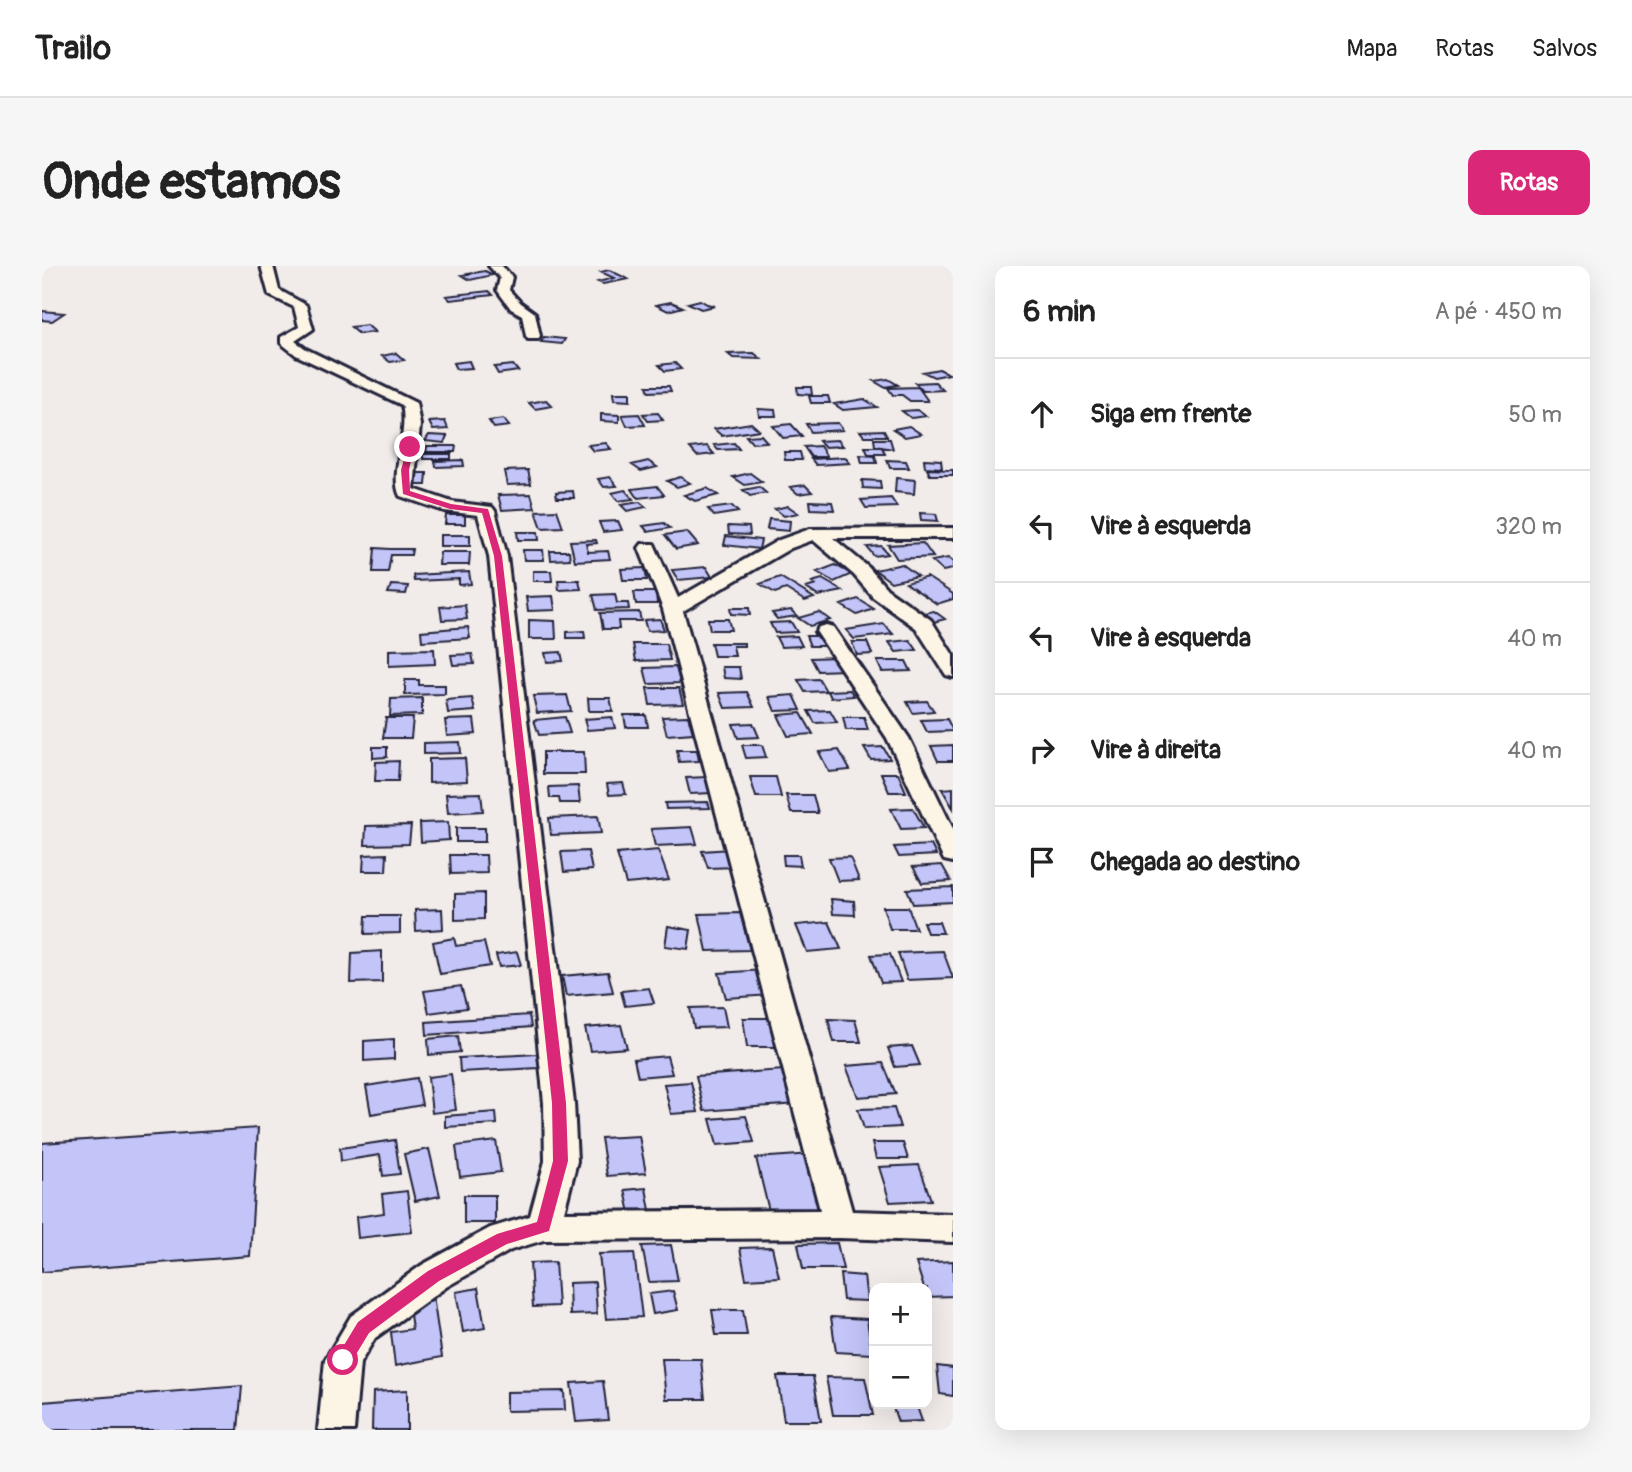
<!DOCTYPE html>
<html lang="pt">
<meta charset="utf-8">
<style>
:root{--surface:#fff;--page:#f6f6f6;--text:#222;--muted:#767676;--line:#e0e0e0;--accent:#db2777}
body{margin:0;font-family:Pangolin,sans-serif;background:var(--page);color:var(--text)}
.controls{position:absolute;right:21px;bottom:21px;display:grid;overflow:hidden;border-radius:14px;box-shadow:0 7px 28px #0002}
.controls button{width:63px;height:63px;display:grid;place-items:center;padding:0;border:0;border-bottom:2px solid var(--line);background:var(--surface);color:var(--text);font:35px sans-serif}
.stop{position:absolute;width:21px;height:21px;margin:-16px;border:5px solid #db2777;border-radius:50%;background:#fff}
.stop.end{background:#db2777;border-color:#fff;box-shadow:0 2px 7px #0008}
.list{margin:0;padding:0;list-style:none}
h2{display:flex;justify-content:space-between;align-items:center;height:91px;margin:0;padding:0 28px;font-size:30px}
h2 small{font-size:23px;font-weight:400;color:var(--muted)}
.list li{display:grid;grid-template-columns:46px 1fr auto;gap:21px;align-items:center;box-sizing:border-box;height:112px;padding:0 28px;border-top:2px solid var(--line)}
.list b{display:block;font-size:26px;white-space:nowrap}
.list em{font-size:23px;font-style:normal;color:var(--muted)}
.icon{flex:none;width:38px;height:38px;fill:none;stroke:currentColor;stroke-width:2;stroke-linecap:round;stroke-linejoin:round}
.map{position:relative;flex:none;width:911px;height:1164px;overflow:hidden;border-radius:14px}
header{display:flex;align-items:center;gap:42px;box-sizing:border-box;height:98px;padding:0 35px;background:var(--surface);border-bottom:2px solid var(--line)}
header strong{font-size:33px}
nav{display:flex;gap:38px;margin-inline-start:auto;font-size:24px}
.intro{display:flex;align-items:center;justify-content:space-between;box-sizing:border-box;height:168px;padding:0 42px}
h1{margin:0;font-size:49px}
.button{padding:18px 32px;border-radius:14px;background:var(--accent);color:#fff;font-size:24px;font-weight:700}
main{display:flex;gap:42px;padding:0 42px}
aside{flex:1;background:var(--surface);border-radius:14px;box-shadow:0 7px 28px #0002}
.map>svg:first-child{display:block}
</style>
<header>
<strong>Trailo</strong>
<nav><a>Mapa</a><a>Rotas</a><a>Salvos</a></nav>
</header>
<div class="intro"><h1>Onde estamos</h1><a class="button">Rotas</a></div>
<main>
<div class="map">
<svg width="911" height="1164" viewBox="0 0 911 1164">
<rect width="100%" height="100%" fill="#f1ebe9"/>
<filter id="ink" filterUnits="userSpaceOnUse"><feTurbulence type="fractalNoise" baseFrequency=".0143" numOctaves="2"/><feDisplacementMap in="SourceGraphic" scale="14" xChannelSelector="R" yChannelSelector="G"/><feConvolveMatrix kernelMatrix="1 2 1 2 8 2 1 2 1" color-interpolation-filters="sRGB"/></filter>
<g filter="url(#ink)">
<!-- building -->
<path fill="#c3c5f8" stroke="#22223b" stroke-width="2" d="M567,4L586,13L561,18L556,16L572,12L559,6Z
M443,5L451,9L428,14L420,9Z
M447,25L451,29L408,34L404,30Z
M658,34L665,38L673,40L659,43L646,37Z
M629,36L641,41L626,45L614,39Z
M0,45L22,47L10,55L0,54Z
M325,59L333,66L317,68L309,61Z
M502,71L523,73L520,78L499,76Z
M354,87L362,94L348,96L340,90Z
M712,87L719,93L691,92L686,88Z
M427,95L430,102L414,103L411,97Z
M633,97L639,103L623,105L617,99Z
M471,99L476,105L456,108L452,101Z
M897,103L907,108L892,111L881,106Z
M846,113L856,119L842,121L832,115Z
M893,116L901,124L881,125L873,117Z
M605,120H627L629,125L607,126Z
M755,121H769L770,129L756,128Z
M876,121L886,135H868L860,129H851L846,122Z
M571,127H588V135L572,134Z
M767,130H786L788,137H769Z
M822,133L835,141L801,144L792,138Z
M504,134L510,140L493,143L487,137Z
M716,143L733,144L734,150H717Z
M875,144L884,150L869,152L860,145Z
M616,147L621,154L606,155L601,148Z
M559,148L577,149V156L559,155Z
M597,148L603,159L585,160L580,149Z
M461,153L467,160L452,162L447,155Z
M403,155L406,163L391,164L387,156Z
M709,157L717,164L680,170L672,163Z
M796,157L801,164L769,166L764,158Z
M749,158L760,170L741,172L731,160Z
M867,160L879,168L863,171L851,163Z
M842,164L845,170H822L818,165Z
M387,169L405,170L402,177L383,175Z
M719,169L725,176L710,177L704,170Z
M832,173H848L851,183L833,180Z
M796,174L801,180L782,181L777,175Z
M564,177L569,183L551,185L546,179Z
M692,177L697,183L676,184L672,179Z
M385,180H414L413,186H384Z
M665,180L672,188L655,190L648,182Z
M778,180L785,191H769L762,181Z
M823,181H840L843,188H826Z
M742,186H758L760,194H743Z
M381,188H409V193H381Z
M818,189L833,190L835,197H820Z
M803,191L808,197L774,199L769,193Z
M882,193L899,194L900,202L883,201Z
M421,194L422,200L394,201L393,195Z
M845,194L864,195L867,202H848Z
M606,195L615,201L599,205L590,199Z
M885,203L911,204V209H888Z
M486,204L489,218L465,219L462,205Z
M369,207H385L384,219H368Z
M708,207L720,216L703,219L691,211Z
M568,211L575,220L562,221L556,213Z
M638,211L648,217L635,221L625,215Z
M854,212L873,214L872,228L853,226Z
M820,214L838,215L839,223L821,222Z
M763,219L770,226L756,228L748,221Z
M615,220L622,229L596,232L590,223Z
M717,221L724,227L708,230L701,224Z
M665,222L676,229L653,235L642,229Z
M583,224L591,233L576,235L570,227Z
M531,225L532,232H515L514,226Z
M489,228L493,242L460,244L456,229Z
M849,232L855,241L824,242L819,234Z
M768,235L790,236L792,244L769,243Z
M598,236L604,241L585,245L579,239Z
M690,240L696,246L672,250L666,243Z
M746,240L756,247L742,250L733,243Z
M515,244L521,261L500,262L494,245Z
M878,247L894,248L896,255L879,254Z
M404,249H423V258H403Z
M727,253L748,255L747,265L725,263Z
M576,255L580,264L561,266L557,256Z
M622,257L628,262L606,266L601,260Z
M686,260L707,261L708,269L687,268Z
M475,266H496L497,274H476Z
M645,266L656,279L634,283L623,269Z
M398,269H428V280H398Z
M684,270L719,274L717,283L682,279Z
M554,274L555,277L544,278L546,286L566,285L568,293L533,295L528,275Z
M881,277L891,291L855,293L846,279Z
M839,280L846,288L832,290L825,281Z
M333,282L348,283H370L369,289H349L346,306H331Z
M481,284H501L502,294H482Z
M508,285H527L528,293L509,294Z
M398,286H428L427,299H397Z
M906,292L911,296V303L901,305L890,295Z
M860,298L876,310L849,316L833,304Z
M793,299L810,308L792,316L775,306Z
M664,301L670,311L636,314L630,304Z
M603,302L605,314H581L579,303Z
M491,305H509L510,315H491Z
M427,306L429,318L417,319V313L372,315L371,309Z
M738,311L772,332L763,335L744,323L733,327L718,318Z
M885,311L911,328V333L895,338L864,317Z
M780,313L801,325L776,330L764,322L774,319L770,316Z
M516,314H537L539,323L517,324Z
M349,319L366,320L364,328L346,327Z
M592,326H614L615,338H594Z
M573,328L575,337H586L587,343L555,344L551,329Z
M511,330L513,344L486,345L484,331Z
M816,333L832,343L815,349L799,339Z
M423,339L425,353L400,354L398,341Z
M688,342H707L708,349L689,348Z
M749,344L755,350L735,353L730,347Z
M892,345L903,353L888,357L877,348Z
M597,346L599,355H576L577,363H561L558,347Z
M777,346L788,354L768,360L756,352Z
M618,353L622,364L605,365L602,354Z
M666,353H686L689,364H668Z
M487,354L513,355L514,373H487Z
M749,356L755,366L733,367L728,357Z
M842,358L851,368L812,373L804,364Z
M426,361L428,372L380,375L379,365Z
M542,365L543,372H525V366Z
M780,365L786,380H768L764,370H773L771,366Z
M755,370L760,380L739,381L734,371Z
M868,374L875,384L854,386L847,376Z
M810,376H825L830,388L815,389Z
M669,377H702V380H691L693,390H672Z
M591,378H624L628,394L594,395Z
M392,383L393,398L347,400V384Z
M519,386L521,395L505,396L503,387Z
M430,388L432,398L411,399L409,389Z
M796,391L803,404L776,405L769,392Z
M835,395H864L869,405L840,406Z
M634,401L638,417L606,418L602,402Z
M680,401H697L699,413L682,412Z
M777,413L784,425L763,426L756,414Z
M363,414H377V419H403V428L363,429Z
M605,422H637L641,438L608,439Z
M808,424L812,430L789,432L786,425Z
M705,426L712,441L683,442L677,427Z
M525,429L529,445L495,447L491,430Z
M752,429L759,444L733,445L727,431Z
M380,432V449L348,450L349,433Z
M430,432L433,445L406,447L404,434Z
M546,432H568L571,445H547Z
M885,435L892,445L871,447L865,436Z
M788,444L795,456L773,457L766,445Z
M759,447L771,468L746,470L736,449Z
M582,449H604L606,461H584Z
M646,450L651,467L625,469L620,451Z
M523,451L528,467L497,469L492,454Z
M570,451L573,462L545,464L542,453Z
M801,451H822L826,464H804Z
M344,452H371L369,472H341Z
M432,453L434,468L405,470L403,454Z
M905,453L911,465L885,466L879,454Z
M711,457L717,471L696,472L691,458Z
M418,476L419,487L382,488V477Z
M700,479H720L724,491L704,492Z
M911,479V495H896L889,480Z
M331,481H345V491L331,492Z
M841,481L848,493L829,494L822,482Z
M635,484H655L657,495L637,496Z
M797,484L808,504L787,506L777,486Z
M501,486H542L543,508H501Z
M423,492L425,515L387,517V493Z
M357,495L356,515H333L334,496Z
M839,507H856L864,526H847Z
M665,511L670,527L648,528L644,512Z
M708,511H734L739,531H714Z
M581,517L584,528L567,529L565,518Z
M536,520L538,537H518L517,532H508L507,521Z
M911,522V542L900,523Z
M439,527L441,545L406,547L404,528Z
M744,529H771L776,547H749Z
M666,536L668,542L624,543L623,537Z
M871,542L882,562L859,563L849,543Z
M556,550L559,567L509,569L507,552Z
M406,556L407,574L379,576L378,557Z
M369,559L367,578L323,579L324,560Z
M650,561L655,578L613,580L609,563Z
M414,562H443V576H414Z
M889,579L894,589L857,591L852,581Z
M689,583L695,601L666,602L660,585Z
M616,584L627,614L584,618L575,588Z
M546,585L550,604L522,606L519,586Z
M345,588L344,605H321L322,589Z
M408,589H444L445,607L409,608Z
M741,589H757L759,600L742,599Z
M808,591L817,614L796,615L787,592Z
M900,599L909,615L880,617L871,601Z
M911,621V636L871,638L865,623Z
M442,627V653L413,654V628Z
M789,633L812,635L813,649L791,648Z
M841,641H866L874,663H848Z
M400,643L401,663L374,665L373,644Z
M698,647L708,684L665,685L657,648Z
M324,650H358V667L323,668Z
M787,656L799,683L765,686L754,659Z
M881,656H897L901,667H885Z
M626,660L649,664L646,683L623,680Z
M412,672L414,680L442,676L448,700L398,708L391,676Z
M340,685V716L309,717L310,687Z
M901,685L911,712L865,714L856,687Z
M475,686L479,699L457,701L454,689Z
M848,688L859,716L839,717L829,689Z
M722,704L731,729L684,732L677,707Z
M566,706L571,726L524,730L520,710Z
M419,720L425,742L387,747L382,725Z
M607,722L612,737L583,740L579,725Z
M681,741L685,761L652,762L648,742Z
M487,749L489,761L385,769L384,756Z
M701,752H730L735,781H705Z
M786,753L813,754L819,776H792Z
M579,759L585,782L548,785L543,762Z
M416,770L418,786L387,789L386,773Z
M352,773V793L322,795V775Z
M870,780L878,799L853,801L846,782Z
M495,788L497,802L418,806L417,792Z
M625,790L630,808L596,811L592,793Z
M841,797L854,828L816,831L804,800Z
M757,803L768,837L662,845L654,810Z
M409,808L414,844L390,847L386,811Z
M375,812L380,839L329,848L324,820Z
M649,816L656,846L629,848L622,818Z
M852,842L858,861L822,863L816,843Z
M454,846L455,858L403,861V850Z
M704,850L712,876L675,879L668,853Z
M216,862L208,990L0,1006V877Z
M597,870L604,907L565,910L559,872Z
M353,874L358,908L341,910L338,889L299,895L298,882Z
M454,875L459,906L418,911L414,880Z
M830,877H861L866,893H834Z
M387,883L398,930L373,935L362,888Z
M771,888L788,946L728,949L714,892Z
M877,899L889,934L848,936L837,901Z
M604,922L609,950L589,952L583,924Z
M365,925L370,966L316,972L314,951L342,947L340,928Z
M422,929H453V957H422Z
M795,977L801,1003H761L756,978Z
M629,979L636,1015L607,1016L600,980Z
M730,981L737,1011L704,1013L698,982Z
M592,987L600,1051L564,1053L557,988Z
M911,995V1030L885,1031V1022H882L874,997Z
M513,996L516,1040L491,1041L488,997Z
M798,1008L822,1010L825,1035L801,1034Z
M553,1016L555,1048L528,1049L527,1017Z
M436,1022L443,1062L421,1066L414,1026Z
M631,1025L636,1044L611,1048L607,1028Z
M391,1030L400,1091L353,1100L349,1066L370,1063L366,1034Z
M670,1044H701L705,1069H674Z
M789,1051L825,1053L830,1088L794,1086Z
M620,1093H659L663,1133H624Z
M895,1100L911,1102V1130L898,1128Z
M735,1110H771L779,1155H742Z
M784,1111L823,1112L831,1149H791Z
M561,1115L566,1154L534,1156L529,1117Z
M200,1120L196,1164H0V1136Z
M365,1124V1164H330L331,1126Z
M522,1125L523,1144L464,1145V1126Z
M874,1138L880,1155L856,1156L850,1139Z"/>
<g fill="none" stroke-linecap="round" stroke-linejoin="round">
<defs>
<path id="minor" d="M219,0H231L237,24L264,39L271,63L253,75L264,83L374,137L378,159L372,223L410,236L450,241L453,245L465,290L532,837L535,895L522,946L778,944L621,343L597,282L600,278H612L636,332L737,274L768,263L911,262V272H791L826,301L845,323L889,354L911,389V411L904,409L874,362L831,331L812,309L771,274L749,282L641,345L810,945L911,948V976L798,972L502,974L469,984L404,1021L333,1072L318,1097L312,1164H276L283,1094L309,1050L380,999L448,962L488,950L503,895L502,837L447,290L436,249L402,245L358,230C347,208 367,167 360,139L254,89L239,77V71L257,61L252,41L227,29Z
M447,0H460L470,11L467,24L479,37L493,47L498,70L496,73H486L484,70L480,49L469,43L455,24L458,12Z
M784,359L791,361L867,472L911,563V596L902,594L899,588L845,472L774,365L777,361Z"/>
</defs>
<!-- minor casing -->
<use href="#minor" stroke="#22223b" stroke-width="6"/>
<!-- minor -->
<use href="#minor" fill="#fcf5e5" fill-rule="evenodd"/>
</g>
</g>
<!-- route -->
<path fill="#db2777" d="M366,179L372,181L367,204L368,225L409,238L446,243L460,290L524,837L526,895L507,965L465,978L397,1015L327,1067L307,1100L301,1102L295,1100L293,1094L316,1056L386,1005L455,968L495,956L511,895L510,837L452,290L440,247L408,243L361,228L359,204Z"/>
</svg>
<div class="controls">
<button>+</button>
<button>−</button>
</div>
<div class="stop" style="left:301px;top:1094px"></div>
<div class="stop end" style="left:368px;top:181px"></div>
</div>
<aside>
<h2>6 min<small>A pé · 450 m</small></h2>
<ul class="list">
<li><svg class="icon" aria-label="ahead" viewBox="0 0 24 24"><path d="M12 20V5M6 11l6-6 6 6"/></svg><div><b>Siga em frente</b></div><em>50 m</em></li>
<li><svg class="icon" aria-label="left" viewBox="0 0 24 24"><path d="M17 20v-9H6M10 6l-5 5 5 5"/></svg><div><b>Vire à esquerda</b></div><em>320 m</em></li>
<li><svg class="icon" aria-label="left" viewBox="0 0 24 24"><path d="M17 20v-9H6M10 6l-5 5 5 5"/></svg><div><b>Vire à esquerda</b></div><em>40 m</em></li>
<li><svg class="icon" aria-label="right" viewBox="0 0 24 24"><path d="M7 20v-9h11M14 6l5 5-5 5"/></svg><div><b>Vire à direita</b></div><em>40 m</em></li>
<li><svg class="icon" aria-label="arrive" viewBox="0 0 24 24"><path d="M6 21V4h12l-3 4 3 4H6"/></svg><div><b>Chegada ao destino</b></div></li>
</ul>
</aside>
</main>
